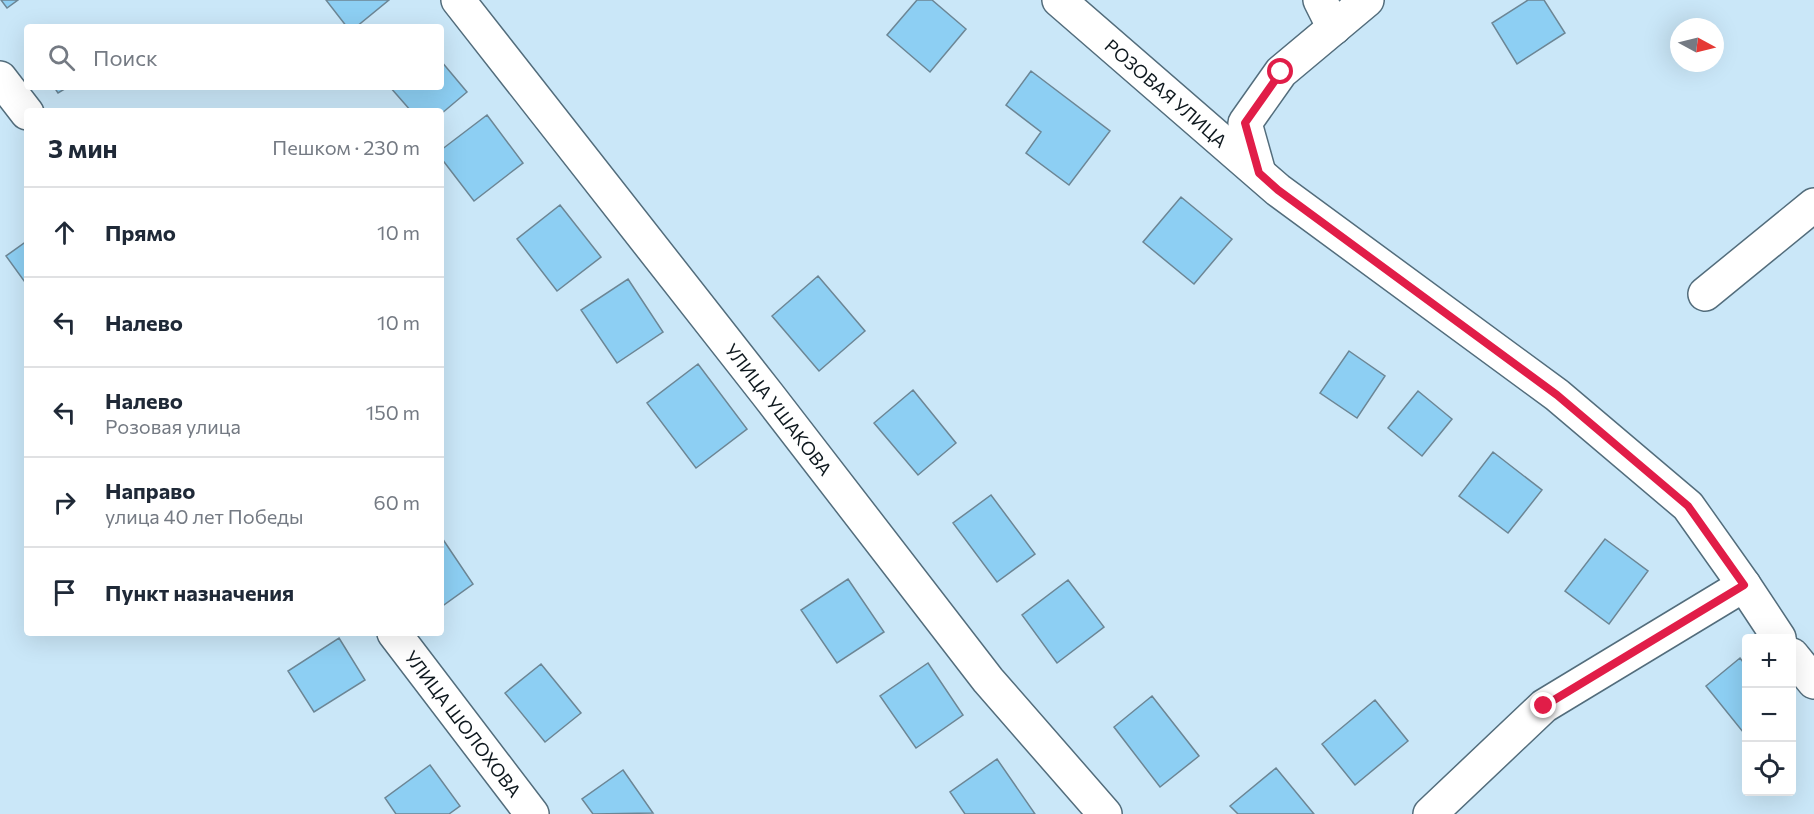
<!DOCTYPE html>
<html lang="ru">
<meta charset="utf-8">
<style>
:root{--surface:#fff;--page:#f2f2f3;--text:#1f2937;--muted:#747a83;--line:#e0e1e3}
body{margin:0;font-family:Commissioner,sans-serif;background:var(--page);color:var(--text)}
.controls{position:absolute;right:18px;bottom:18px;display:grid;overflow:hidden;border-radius:6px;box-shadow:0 6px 24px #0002}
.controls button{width:54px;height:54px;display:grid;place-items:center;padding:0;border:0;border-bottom:2px solid var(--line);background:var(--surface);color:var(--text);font:30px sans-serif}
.compass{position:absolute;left:1670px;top:18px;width:54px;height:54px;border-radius:50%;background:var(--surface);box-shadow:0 6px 24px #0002;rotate:97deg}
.stop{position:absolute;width:18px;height:18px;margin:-14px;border:4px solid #e11d48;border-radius:50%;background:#fff}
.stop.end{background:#e11d48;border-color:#fff;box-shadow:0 2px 6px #0008}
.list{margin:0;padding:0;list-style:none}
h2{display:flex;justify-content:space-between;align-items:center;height:78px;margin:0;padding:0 24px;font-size:26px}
h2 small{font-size:20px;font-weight:400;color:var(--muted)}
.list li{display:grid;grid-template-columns:39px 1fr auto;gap:18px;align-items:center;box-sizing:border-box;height:90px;padding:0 24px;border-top:2px solid var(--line)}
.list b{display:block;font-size:22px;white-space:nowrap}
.list p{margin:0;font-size:20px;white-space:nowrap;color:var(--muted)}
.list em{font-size:20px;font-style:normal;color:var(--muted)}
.icon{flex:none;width:33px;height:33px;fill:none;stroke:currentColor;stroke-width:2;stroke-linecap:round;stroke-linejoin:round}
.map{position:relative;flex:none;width:1814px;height:814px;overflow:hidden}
.search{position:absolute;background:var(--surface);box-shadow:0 6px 24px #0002;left:24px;top:24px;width:420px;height:66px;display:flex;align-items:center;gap:15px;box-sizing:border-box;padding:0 21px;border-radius:6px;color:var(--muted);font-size:22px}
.panel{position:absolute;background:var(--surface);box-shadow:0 6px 24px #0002;left:24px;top:108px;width:420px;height:528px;border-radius:6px}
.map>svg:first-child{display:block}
</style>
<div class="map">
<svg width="1814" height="814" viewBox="0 0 1814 814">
<rect width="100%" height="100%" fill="#cae7f8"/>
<!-- building -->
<path fill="#8dcff3" stroke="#6c8695" stroke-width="1.5" d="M1,0H18L7,8Z
M326,0H389L356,27H347Z
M917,0H932L966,29L930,72L887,35Z
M1528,0H1544L1565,33L1517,64L1492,23Z
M441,61L467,92L441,114V111H411L390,87H441Z
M1031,71L1110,131L1069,185L1026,153L1041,132L1006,105Z
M54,87H68L58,93Z
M487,115L523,163L474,201L441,158V150Z
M1181,197L1232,239L1194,284L1143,242Z
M560,205L601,257L557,291L517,239Z
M27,241V285L6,256Z
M818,276L865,331L819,371L772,316Z
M628,279L663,332L617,363L581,310Z
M1349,351L1385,376L1357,418L1320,393Z
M698,364L747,429L696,468L647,403Z
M913,390L956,443L918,475L874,423Z
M1418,391L1452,419L1422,456L1388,428Z
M1493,452L1542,490L1508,533L1459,496Z
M991,495L1035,554L997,582L953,523Z
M442,538L473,584L441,607V539Z
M1605,539L1648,571L1609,624L1565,591Z
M848,579L884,632L837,663L801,610Z
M1068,580L1104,627L1057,663L1022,615Z
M339,638L365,680L314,712L288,671Z
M1740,658L1746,666V729L1743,732L1706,686Z
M928,663L963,715L916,748L880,696Z
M541,664L581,713L545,742L505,693Z
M1152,696L1199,756L1160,787L1114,727Z
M1375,700L1408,741L1355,785L1322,744Z
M997,759L1035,814H965L950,792Z
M430,765L460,806L449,814H396L385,798Z
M1276,768L1314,814H1238L1230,806Z
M623,770L653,813L593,814L582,799Z"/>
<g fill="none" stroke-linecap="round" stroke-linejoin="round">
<defs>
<g id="minor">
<path id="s1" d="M458,0L768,395L988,680L1105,814"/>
<path id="s2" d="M1059,0L1278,190L1557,395L1688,506L1744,585L1779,638"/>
<path d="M1320,0L1334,28"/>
<path d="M0,78L27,113"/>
<path d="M1259,173L1245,123L1281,72L1367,0"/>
<path d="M1705,294L1814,205"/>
<path id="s3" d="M394,633L532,814"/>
<path d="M1792,655L1814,682"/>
<path d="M1430,814L1544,706L1744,585"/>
</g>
</defs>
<!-- minor casing -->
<use href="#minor" stroke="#536d7c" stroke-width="36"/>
<!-- minor -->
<use href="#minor" stroke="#fff" stroke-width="33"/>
</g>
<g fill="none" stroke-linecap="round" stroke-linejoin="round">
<!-- route -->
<path stroke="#e11d48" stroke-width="8" d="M1281,72L1245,123L1259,173L1278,190L1557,395L1688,506L1744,585L1544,706"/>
</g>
<g text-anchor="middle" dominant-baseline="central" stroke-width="4.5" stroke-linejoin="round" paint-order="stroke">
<!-- street labels -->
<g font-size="18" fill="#0e181e" stroke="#e1f2fd">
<text stroke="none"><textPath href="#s2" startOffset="142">РОЗОВАЯ УЛИЦА</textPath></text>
<text stroke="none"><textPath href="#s1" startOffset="520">УЛИЦА УШАКОВА</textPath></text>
<text stroke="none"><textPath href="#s3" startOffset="114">УЛИЦА ШОЛОХОВА</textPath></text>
</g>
</g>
</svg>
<div class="controls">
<button>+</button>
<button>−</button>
<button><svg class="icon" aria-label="locate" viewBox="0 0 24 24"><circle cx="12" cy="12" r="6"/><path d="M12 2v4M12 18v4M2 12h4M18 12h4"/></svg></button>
</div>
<svg class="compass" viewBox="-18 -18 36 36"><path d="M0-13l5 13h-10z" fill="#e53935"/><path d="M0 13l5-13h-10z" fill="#747a83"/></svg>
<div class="stop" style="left:1281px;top:72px"></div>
<div class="stop end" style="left:1544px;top:706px"></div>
<div class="search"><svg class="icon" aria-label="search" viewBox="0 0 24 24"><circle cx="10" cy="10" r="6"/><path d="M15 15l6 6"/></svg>Поиск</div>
<section class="panel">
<h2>3 мин<small>Пешком · 230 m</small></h2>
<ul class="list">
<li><svg class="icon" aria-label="ahead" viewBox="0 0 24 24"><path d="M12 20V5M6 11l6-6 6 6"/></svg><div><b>Прямо</b></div><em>10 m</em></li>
<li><svg class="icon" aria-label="left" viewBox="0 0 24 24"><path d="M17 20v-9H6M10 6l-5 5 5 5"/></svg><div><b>Налево</b></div><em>10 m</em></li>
<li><svg class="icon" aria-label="left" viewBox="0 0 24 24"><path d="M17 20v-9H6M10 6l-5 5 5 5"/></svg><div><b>Налево</b><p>Розовая улица</p></div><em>150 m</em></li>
<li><svg class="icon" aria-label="right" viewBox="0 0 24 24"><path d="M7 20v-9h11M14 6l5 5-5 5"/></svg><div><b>Направо</b><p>улица 40 лет Победы</p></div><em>60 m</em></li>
<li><svg class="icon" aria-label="arrive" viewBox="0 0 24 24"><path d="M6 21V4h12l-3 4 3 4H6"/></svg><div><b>Пункт назначения</b></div></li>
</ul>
</section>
</div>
